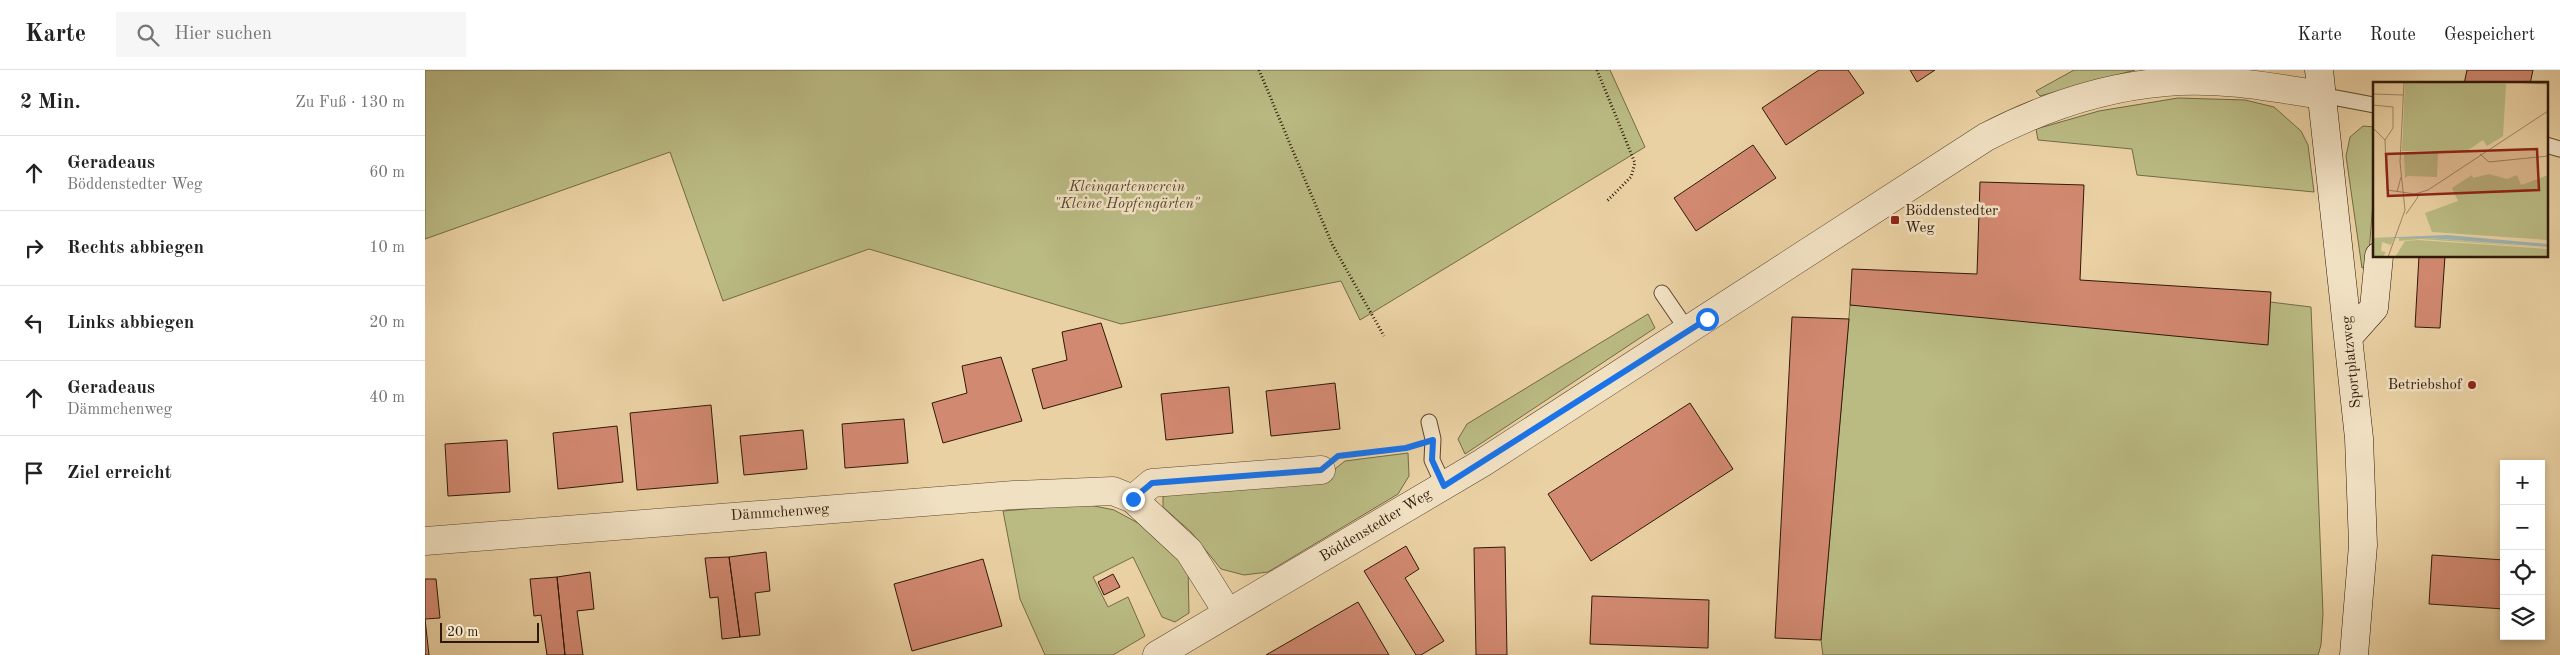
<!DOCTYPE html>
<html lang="de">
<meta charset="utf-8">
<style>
:root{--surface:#fff;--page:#f6f6f6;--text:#222;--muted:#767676;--line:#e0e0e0}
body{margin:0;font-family:"Old Standard TT",serif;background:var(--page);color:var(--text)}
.controls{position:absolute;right:15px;bottom:15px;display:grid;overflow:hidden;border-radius:0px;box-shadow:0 2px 8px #0003}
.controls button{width:45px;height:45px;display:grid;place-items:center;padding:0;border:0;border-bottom:1px solid var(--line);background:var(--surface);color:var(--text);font:25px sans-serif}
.scale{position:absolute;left:15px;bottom:12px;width:99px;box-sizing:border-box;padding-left:5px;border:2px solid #2e1908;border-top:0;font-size:14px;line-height:18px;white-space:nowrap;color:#2e1908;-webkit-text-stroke:4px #f1e1c3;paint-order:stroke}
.stop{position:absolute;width:15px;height:15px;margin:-11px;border:4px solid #1a73e8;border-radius:50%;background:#fff}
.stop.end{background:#1a73e8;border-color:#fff;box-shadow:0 1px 5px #0008}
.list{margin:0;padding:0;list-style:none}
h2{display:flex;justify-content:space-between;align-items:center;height:65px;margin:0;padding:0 20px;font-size:21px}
h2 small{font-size:16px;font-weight:400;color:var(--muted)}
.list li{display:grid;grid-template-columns:32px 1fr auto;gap:15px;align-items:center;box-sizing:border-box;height:75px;padding:0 20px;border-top:1px solid var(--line)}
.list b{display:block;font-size:19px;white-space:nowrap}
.list p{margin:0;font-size:16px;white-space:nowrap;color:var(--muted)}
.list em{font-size:16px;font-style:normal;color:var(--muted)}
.icon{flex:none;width:28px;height:28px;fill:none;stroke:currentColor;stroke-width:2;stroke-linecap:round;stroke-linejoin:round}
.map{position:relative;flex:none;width:2135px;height:585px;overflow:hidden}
header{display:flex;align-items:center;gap:30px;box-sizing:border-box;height:70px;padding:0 25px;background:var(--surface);border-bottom:1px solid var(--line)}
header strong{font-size:24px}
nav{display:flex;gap:28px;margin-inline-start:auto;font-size:18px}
.search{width:350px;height:45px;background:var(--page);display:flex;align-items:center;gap:12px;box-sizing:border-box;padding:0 18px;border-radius:0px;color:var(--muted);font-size:19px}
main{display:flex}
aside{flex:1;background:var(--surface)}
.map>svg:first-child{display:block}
</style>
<header>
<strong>Karte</strong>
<div class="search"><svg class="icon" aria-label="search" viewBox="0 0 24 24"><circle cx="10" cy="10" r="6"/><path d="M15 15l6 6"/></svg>Hier suchen</div>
<nav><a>Karte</a><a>Route</a><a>Gespeichert</a></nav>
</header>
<main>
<aside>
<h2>2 Min.<small>Zu Fuß · 130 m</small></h2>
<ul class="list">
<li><svg class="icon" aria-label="ahead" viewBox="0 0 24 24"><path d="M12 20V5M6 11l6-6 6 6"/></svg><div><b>Geradeaus</b><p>Böddenstedter Weg</p></div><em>60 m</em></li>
<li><svg class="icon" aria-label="right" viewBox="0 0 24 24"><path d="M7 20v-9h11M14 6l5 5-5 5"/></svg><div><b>Rechts abbiegen</b></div><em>10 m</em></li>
<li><svg class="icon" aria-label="left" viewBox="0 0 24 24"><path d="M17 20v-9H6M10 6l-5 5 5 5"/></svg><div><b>Links abbiegen</b></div><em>20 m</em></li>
<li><svg class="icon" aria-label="ahead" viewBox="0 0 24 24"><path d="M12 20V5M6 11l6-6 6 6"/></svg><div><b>Geradeaus</b><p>Dämmchenweg</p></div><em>40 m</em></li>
<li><svg class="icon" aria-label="arrive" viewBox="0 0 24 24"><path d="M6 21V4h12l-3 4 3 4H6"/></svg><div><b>Ziel erreicht</b></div></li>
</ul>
</aside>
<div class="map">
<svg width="2135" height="585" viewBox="0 0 2135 585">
<rect width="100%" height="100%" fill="#ead1a3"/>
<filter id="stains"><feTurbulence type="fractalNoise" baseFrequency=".004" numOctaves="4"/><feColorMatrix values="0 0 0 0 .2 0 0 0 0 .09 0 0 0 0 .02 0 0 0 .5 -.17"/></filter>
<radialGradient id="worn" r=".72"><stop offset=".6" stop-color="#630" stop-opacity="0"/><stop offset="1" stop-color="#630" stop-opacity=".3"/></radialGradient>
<!-- green -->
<path fill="#baba83" stroke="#746a46" d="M0,0H1185L1220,77L935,250L916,211L696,254L444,179L298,231L245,82L0,169Z
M1649,0H1710L1615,26L1611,21Z
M1753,28L1820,30L1849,37L1876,61L1883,75L1889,122L1712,105L1707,79L1613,70L1611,59L1674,41Z
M1938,56L1949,57V118L1943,196L1937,198L1921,86L1925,67Z
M1845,232L1886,237L1898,544L1896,575L1893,585H1398L1396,570L1425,235Z
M1223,244L1230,258L1040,384L1033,369L1042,354Z
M983,383L984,406L973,424L843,502L819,505L796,499L766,462L738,437V427L749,419L901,406L920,391Z
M660,434L689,440L735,465L763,497L764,543L750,552L737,547L708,487L668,507L683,537L703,527L720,566L688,585H620L595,529L578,441Z"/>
<!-- building -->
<path fill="#d28971" stroke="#2e1908" d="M1394,0H1423L1439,23L1361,75L1337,38Z
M1485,0H1510L1492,12Z
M2042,0H2108L2105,14H2039Z
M1328,75L1351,108L1271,161L1249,128Z
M1555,112L1659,115L1655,210L1846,222L1843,275L1425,235L1427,199L1552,204Z
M1994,186H2020L2015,258L1990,257Z
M1367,247L1424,249L1396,570L1350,568Z
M676,253L697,317L618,339L607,299L642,290L637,262Z
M576,287L597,351L518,373L507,333L542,323L537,296Z
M910,313L915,359L846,366L841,321Z
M804,317L808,363L741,370L736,324Z
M1265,333L1308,399L1166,491L1123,424Z
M286,335L293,413L212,420L205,343Z
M479,349L483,393L420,398L417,354Z
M192,356L198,412L133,419L128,363Z
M378,360L382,399L319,405L315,366Z
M82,370L85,422L23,426L20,374Z
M981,476L994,499L980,508L1019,571L996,585H991L939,501Z
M1080,477L1082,585H1051L1049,478Z
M341,482L345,521L330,523L335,565L315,567L304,487Z
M2007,485L2079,490V539L2004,534Z
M304,487L315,567L297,569L293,527L285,528L280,488Z
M558,489L577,556L487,581L469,514Z
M165,502L169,539L152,541L158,585H140L132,507Z
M688,504L695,517L679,525L673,512Z
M132,507L140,585H122L116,545L109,546L105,509Z
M0,509H11L15,548L0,549L4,585H0Z
M1167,526L1284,530L1283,578L1165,574Z
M933,532L964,585H841Z"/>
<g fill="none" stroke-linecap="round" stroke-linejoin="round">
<defs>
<path id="lane" d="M1896,25L1949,35
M2121,75L2135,79
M1237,223L1263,261
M1004,352L1008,369L1007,390L1019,416"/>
<path id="street" d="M708,429L727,413L896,400
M0,471L589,425L688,421L708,429L764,481L803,543
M732,585L1057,393L1561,67C1617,38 1678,17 1741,12C1793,7 1846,17 1896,25"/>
<path id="secondary" d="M1894,0L1934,368L1938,475L1929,585
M1924,266L1949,238L1954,186"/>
</defs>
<!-- lane casing -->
<use href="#lane" stroke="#5d472f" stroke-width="17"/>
<!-- street casing -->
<use href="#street" stroke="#5d472f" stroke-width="29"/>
<!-- secondary casing -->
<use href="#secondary" stroke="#2e1908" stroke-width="29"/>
<!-- path -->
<path stroke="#2e1908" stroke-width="3" stroke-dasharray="1 2.5" stroke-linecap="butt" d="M834,0L907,174L959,266
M1172,0L1210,93L1206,107L1182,131
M923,385L983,377"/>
<!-- lane -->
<use href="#lane" stroke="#f1e1c3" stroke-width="15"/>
<!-- street -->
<use href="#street" stroke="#f1e1c3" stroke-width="28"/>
<!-- secondary -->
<use href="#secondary" stroke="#f1e1c3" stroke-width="28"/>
</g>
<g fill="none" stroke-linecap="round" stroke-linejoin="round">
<!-- route -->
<path stroke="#1a73e8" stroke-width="6" d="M708,429L727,413L896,400L913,386L981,378L1008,370L1007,390L1019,416L1282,249"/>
</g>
<!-- markers -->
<g fill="#8f2418" stroke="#f1e1c3" stroke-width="2">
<rect x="1465" y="145" width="10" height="10" rx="2.5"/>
<circle cx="2047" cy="315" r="5"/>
</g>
<g text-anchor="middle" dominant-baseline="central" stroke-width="5" stroke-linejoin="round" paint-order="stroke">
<!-- park labels -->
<g font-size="15" font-style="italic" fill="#58492d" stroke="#f1e1c3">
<text x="702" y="117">Kleingartenverein<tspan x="702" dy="17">"Kleine Hopfengärten"</tspan></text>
</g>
<!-- poi labels -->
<g font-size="15" fill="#2e1908" stroke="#f1e1c3" text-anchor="start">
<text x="1480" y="141">Böddenstedter<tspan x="1480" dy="17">Weg</tspan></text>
<text x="2037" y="315" text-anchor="end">Betriebshof</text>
</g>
<!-- street labels -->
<g font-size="15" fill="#2e1908" stroke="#f1e1c3">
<text transform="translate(1927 292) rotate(-96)">Sportplatzweg</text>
<text transform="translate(355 443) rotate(-4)">Dämmchenweg</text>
<text transform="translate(951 456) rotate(-31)">Böddenstedter Weg</text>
</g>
</g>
<!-- overview -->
<g transform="translate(1948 12)">
<rect width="175" height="175" fill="#ead1a3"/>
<path d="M32,0L133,2L130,54L114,64L110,58L94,69H29ZM31,70H65L64,95L35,94L32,96ZM116,92L134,97L144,93L148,103L175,93V158L59,150L52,131L85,119L79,106L99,93L100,96ZM0,156H21L18,163L9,160L8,169L13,170L10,175H0ZM26,156H54L175,166L48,157L26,159ZM44,158L175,167V175H22L32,159Z" fill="#baba83"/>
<path d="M74,153L175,162V165L54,156H0Z" fill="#9db4b1"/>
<path fill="none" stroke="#9f8765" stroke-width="1" d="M140,0L175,2M0,12L30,13M0,23L20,25V46L12,58M0,46L12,58L14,108L42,112L55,108L175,29M107,72L116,80L175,74M24,110L28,95M33,132L45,115L42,112M15,175L32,128L27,80L31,0"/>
<path fill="#8f2418" fill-opacity="0.15" stroke="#8f2418" stroke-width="2.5" d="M164,67L166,108L15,114L13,72Z"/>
<rect width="175" height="175" fill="none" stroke="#2e1908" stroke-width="2.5"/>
</g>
<rect width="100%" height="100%" filter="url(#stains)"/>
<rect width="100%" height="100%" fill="url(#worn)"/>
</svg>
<div class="controls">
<button>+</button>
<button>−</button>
<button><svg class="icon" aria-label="locate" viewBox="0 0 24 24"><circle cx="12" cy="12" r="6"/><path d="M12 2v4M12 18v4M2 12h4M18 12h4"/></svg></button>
<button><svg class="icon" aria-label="layers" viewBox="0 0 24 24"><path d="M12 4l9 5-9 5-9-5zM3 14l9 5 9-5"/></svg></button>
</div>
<div class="scale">20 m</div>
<div class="stop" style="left:1282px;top:249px"></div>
<div class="stop end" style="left:708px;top:429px"></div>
</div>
</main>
